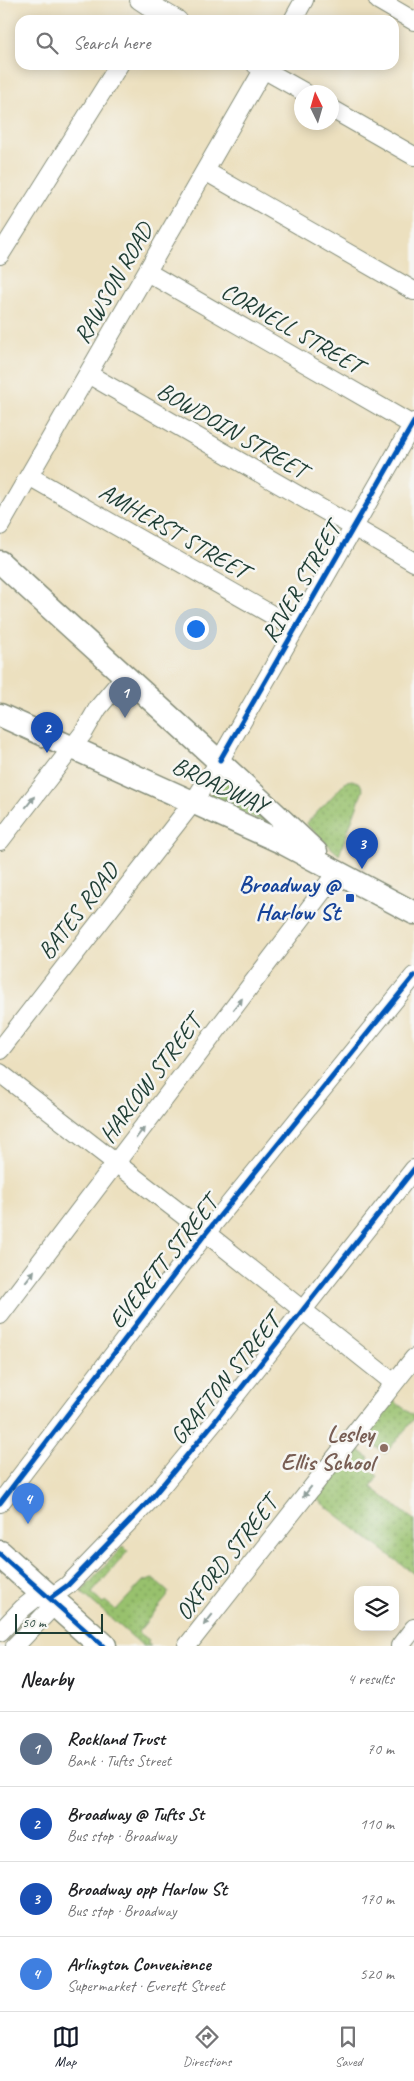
<!DOCTYPE html>
<meta charset="utf-8">
<style>
:root{--surface:#fff;--page:#f6f6f6;--text:#202124;--muted:#757577;--line:#e0e0e0;--accent:#111827}
body{margin:0;font-family:Caveat,sans-serif;background:var(--page);color:var(--text)}
.controls{position:absolute;right:15px;bottom:15px;display:grid;overflow:hidden;border-radius:10px;box-shadow:0 2px 12px #0003}
.controls button{width:45px;height:45px;display:grid;place-items:center;padding:0;border:0;border-bottom:1px solid var(--line);background:var(--surface);color:var(--text);font:25px sans-serif}
.compass{position:absolute;left:294px;top:85px;width:45px;height:45px;border-radius:50%;background:var(--surface);box-shadow:0 2px 12px #0003;rotate:355deg}
.scale{position:absolute;left:15px;bottom:12px;width:88px;box-sizing:border-box;padding-left:5px;border:2px solid #1f3d34;border-top:0;font-size:14px;line-height:18px;white-space:nowrap;color:#1f3d34;-webkit-text-stroke:4px #f6f6f2;paint-order:stroke}
.you{position:absolute;left:195px;top:628px;width:18px;height:18px;margin:-12px;border:4px solid #fff;border-radius:50%;background:#1a73e8;box-shadow:0 0 0 8px #1a73e833}
.badge{display:grid;place-items:center;width:32px;height:32px;border-radius:50%;background:var(--accent);color:#fff;font-size:16px;font-weight:700}
.pin{position:absolute;translate:-50% -41px;filter:drop-shadow(0 1px 2px #0008)}
.pin::after{content:'';position:absolute;top:26px;width:18px;height:15px;background:inherit;clip-path:polygon(0 0,100% 0,50% 100%)}
.list{margin:0;padding:0;list-style:none}
h2{display:flex;justify-content:space-between;align-items:center;height:65px;margin:0;padding:0 20px;font-size:21px}
h2 small{font-size:16px;font-weight:400;color:var(--muted)}
.list li{display:grid;grid-template-columns:32px 1fr auto;gap:15px;align-items:center;box-sizing:border-box;height:75px;padding:0 20px;border-top:1px solid var(--line)}
.list b{display:block;font-size:19px;white-space:nowrap}
.list p{margin:0;font-size:16px;white-space:nowrap;color:var(--muted)}
.list em{font-size:16px;font-style:normal;color:var(--muted)}
.icon{flex:none;width:28px;height:28px;fill:none;stroke:currentColor;stroke-width:2;stroke-linecap:round;stroke-linejoin:round}
.map{position:relative;flex:none;width:414px;height:1646px;overflow:hidden}
.search{position:absolute;background:var(--surface);box-shadow:0 2px 12px #0003;left:15px;right:15px;top:15px;height:55px;display:flex;align-items:center;gap:12px;box-sizing:border-box;padding:0 18px;border-radius:15px;color:var(--muted);font-size:19px}
.sheet{height:365px;background:var(--surface)}
nav{display:flex;justify-content:space-around;align-items:center;box-sizing:border-box;height:70px;border-top:1px solid var(--line);background:var(--surface);font-size:14px;color:var(--muted)}
nav a{display:grid;justify-items:center;gap:2px}
nav .on{color:var(--accent)}
.map>svg:first-child{display:block}
</style>
<div class="map">
<svg width="414" height="1646" viewBox="0 0 414 1646">
<defs>
<pattern id="green-dots" width="8" height="8" patternUnits="userSpaceOnUse" patternTransform="scale(1.25)"><rect width="8" height="8" fill="#98c16d"/><path d="M2 2h.1M6 6h.1" fill="none" stroke="#7b9e5a" stroke-width="1.8" stroke-linecap="round"/></pattern>
</defs>
<rect width="100%" height="100%" fill="#f6f6f2"/>
<filter id="ink" filterUnits="userSpaceOnUse"><feTurbulence type="fractalNoise" baseFrequency=".02" numOctaves="2"/><feDisplacementMap in="SourceGraphic" scale="10" xChannelSelector="R" yChannelSelector="G"/><feConvolveMatrix kernelMatrix="1 2 1 2 8 2 1 2 1" color-interpolation-filters="sRGB"/></filter>
<filter id="wash" filterUnits="userSpaceOnUse"><feTurbulence type="fractalNoise" baseFrequency=".0096" numOctaves="4" result="noise"/><feDisplacementMap in="SourceGraphic" scale="20" xChannelSelector="R" yChannelSelector="G"/><feGaussianBlur stdDeviation="1.12" result="paint"/><feColorMatrix in="noise" values="0 0 0 0 0 0 0 0 0 0 0 0 0 0 0 0 0 1.4 0 .05"/><feComposite in="paint" operator="in"/></filter>
<g filter="url(#wash)">
<rect width="100%" height="100%" fill="#ece0bf"/>
<!-- green -->
<path fill="url(#green-dots)" stroke="#5c7f50" d="M220,775L268,824L210,798L213,785Z
M352,780L360,783L363,790L339,855L306,824L347,781Z
M394,1401L414,1416V1419L385,1454L364,1437Z
M357,1448L369,1458L364,1466L378,1476L371,1487L414,1520V1574L315,1498Z
M123,1546L128,1551L92,1593L103,1603L105,1601L116,1610L143,1581L153,1579L168,1592L167,1597L138,1632L149,1640L147,1643L151,1646H143L81,1592Z"/>
</g>
<g filter="url(#ink)">
<g fill="none" stroke-linecap="round" stroke-linejoin="round">
<defs>
<path id="minor" d="M139,0L154,10
M378,0L414,21
M156,7L178,20
M293,20L304,0
M256,65L304,92
M332,109L414,156
M205,171L414,291
M0,255L119,65
M147,272L414,426
M88,374L414,562
M29,476L295,628
M0,526L266,65
M0,841L84,732L98,708L124,677
M0,1050L194,801L220,760L414,422
M0,1073L206,1233L394,1383
M0,1315L337,872
M0,1503L206,1233L414,976
M50,1598L68,1585L150,1500L216,1420L414,1169
M0,1632L23,1608L43,1592
M15,1646L56,1603
M187,1646L414,1358
M400,1646L414,1628"/>
<path id="major" d="M0,562C105,659 212,753 316,852
M0,715L281,842L414,913"/>
<path id="highway" d="M0,1554L103,1646"/>
</defs>
<!-- minor casing -->
<use href="#minor" stroke="#868e7a" stroke-width="20"/>
<!-- major casing -->
<use href="#major" stroke="#868e7a" stroke-width="25"/>
<!-- highway casing -->
<use href="#highway" stroke="#868e7a" stroke-width="29"/>
<!-- minor -->
<use href="#minor" stroke="#fff" stroke-width="18"/>
<!-- major -->
<use href="#major" stroke="#fff" stroke-width="22"/>
<!-- highway -->
<use href="#highway" stroke="#fff" stroke-width="26"/>
<defs>
<path id="cycleway" d="M220,760L414,422
M0,1503L206,1233L414,976
M0,1554L103,1646
M50,1598L68,1585L150,1500L216,1420L414,1169"/>
</defs>
<!-- cycleway casing -->
<use href="#cycleway" stroke="#f6f6f2" stroke-width="8"/>
<!-- cycleway -->
<use href="#cycleway" stroke="#0057b8" stroke-width="5"/>
</g>
<!-- one-way arrows -->
<defs><path id="oneway-solid" d="M-6-.8H1V-3.2L6.5 0L1 3.2V.8H-6Z" transform="scale(1.25)"/></defs>
<g fill="#8f9e9a">
<use href="#oneway-solid" transform="translate(30 802) rotate(-52)"/>
<use href="#oneway-solid" transform="translate(238 1004) rotate(-53)"/>
<use href="#oneway-solid" transform="translate(140 1133) rotate(-53)"/>
<use href="#oneway-solid" transform="translate(30 1276) rotate(-52)"/>
<use href="#oneway-solid" transform="translate(307 1492) rotate(128)"/>
<use href="#oneway-solid" transform="translate(208 1620) rotate(129)"/>
</g>
</g>
<!-- markers -->
<rect fill="#1a4fb4" stroke="#f6f6f2" stroke-width="2" x="345" y="893" width="10" height="10" rx="2.5"/>
<circle fill="#8d6e63" stroke="#f6f6f2" stroke-width="2" cx="384" cy="1448" r="5"/>
<g text-anchor="middle" dominant-baseline="central" stroke-width="5" stroke-linejoin="round" paint-order="stroke">
<!-- street labels -->
<g font-size="24" fill="#1f3d34" stroke="#f6f6f2">
<text transform="translate(113 283) rotate(-60)">RAWSON ROAD</text>
<text transform="translate(292 328) rotate(30)">CORNELL STREET</text>
<text transform="translate(232 430) rotate(30)">BOWDOIN STREET</text>
<text transform="translate(174 531) rotate(30)">AMHERST STREET</text>
<text transform="translate(301 582) rotate(-60)">RIVER STREET</text>
<text transform="translate(220 785) rotate(25)">BROADWAY</text>
<text transform="translate(78 911) rotate(-52)">BATES ROAD</text>
<text transform="translate(150 1079) rotate(-53)">HARLOW STREET</text>
<text transform="translate(163 1262) rotate(-52)">EVERETT STREET</text>
<text transform="translate(225 1379) rotate(-51)">GRAFTON STREET</text>
<text transform="translate(226 1558) rotate(-52)">OXFORD STREET</text>
</g>
<!-- transit labels -->
<g font-size="24" font-weight="bold" fill="#164399" stroke="#f6f6f2" text-anchor="end">
<text x="340" y="884">Broadway @<tspan x="340" dy="28">Harlow St</tspan></text>
</g>
<!-- education labels -->
<g font-size="24" font-weight="bold" fill="#785e54" stroke="#f6f6f2" text-anchor="end">
<text x="374" y="1434">Lesley<tspan x="374" dy="28">Ellis School</tspan></text>
</g>
</g>
</svg>
<div class="controls">
<button><svg class="icon" aria-label="layers" viewBox="0 0 24 24"><path d="M12 4l9 5-9 5-9-5zM3 14l9 5 9-5"/></svg></button>
</div>
<svg class="compass" viewBox="-18 -18 36 36"><path d="M0-13l5 13h-10z" fill="#e53935"/><path d="M0 13l5-13h-10z" fill="#757577"/></svg>
<div class="scale">50 m</div>
<div class="you"></div>
<div class="pin badge" style="left:125px;top:718px;background:#5c6f8a">1</div>
<div class="pin badge" style="left:47px;top:753px;background:#1a4fb4">2</div>
<div class="pin badge" style="left:362px;top:869px;background:#1a4fb4">3</div>
<div class="pin badge" style="left:28px;top:1524px;background:#3f7fe0">4</div>
<div class="search"><svg class="icon" aria-label="search" viewBox="0 0 24 24"><circle cx="10" cy="10" r="6"/><path d="M15 15l6 6"/></svg>Search here</div>
</div>
<section class="sheet">
<h2>Nearby<small>4 results</small></h2>
<ul class="list">
<li><span class="badge" style="background:#5c6f8a">1</span><div><b>Rockland Trust</b><p>Bank · Tufts Street</p></div><em>70 m</em></li>
<li><span class="badge" style="background:#1a4fb4">2</span><div><b>Broadway @ Tufts St</b><p>Bus stop · Broadway</p></div><em>110 m</em></li>
<li><span class="badge" style="background:#1a4fb4">3</span><div><b>Broadway opp Harlow St</b><p>Bus stop · Broadway</p></div><em>170 m</em></li>
<li><span class="badge" style="background:#3f7fe0">4</span><div><b>Arlington Convenience</b><p>Supermarket · Everett Street</p></div><em>520 m</em></li>
</ul>
</section>
<nav>
<a class="on"><svg class="icon" aria-label="map" viewBox="0 0 24 24"><path d="M3 6l6-2 6 2 6-2v14l-6 2-6-2-6 2zM9 4v14M15 6v14"/></svg>Map</a>
<a><svg class="icon" aria-label="directions" viewBox="0 0 24 24"><path d="M12 3l9 9-9 9-9-9zM9 14v-3h6M13 9l2 2-2 2"/></svg>Directions</a>
<a><svg class="icon" aria-label="saved" viewBox="0 0 24 24"><path d="M7 4h10v16l-5-4-5 4z"/></svg>Saved</a>
</nav>
